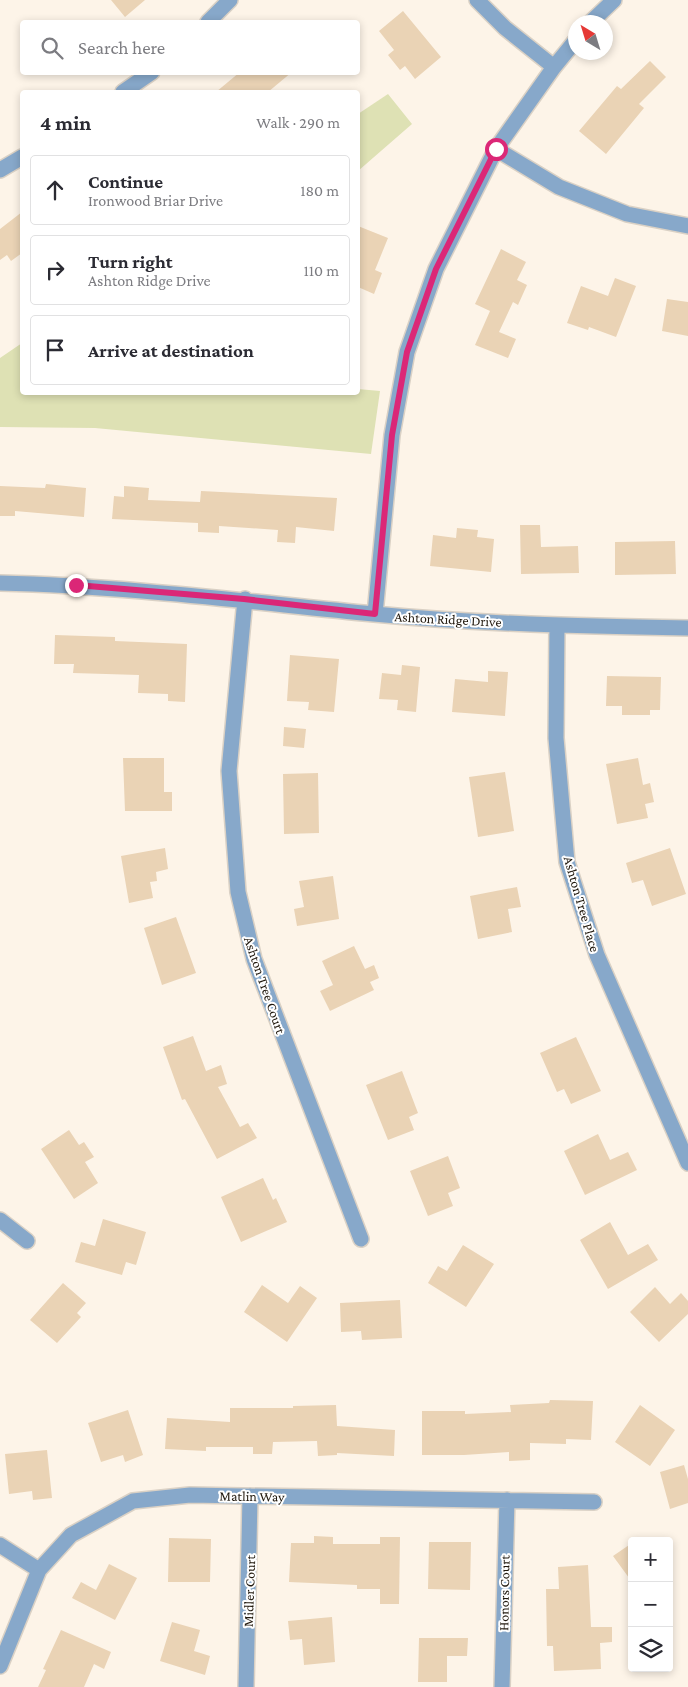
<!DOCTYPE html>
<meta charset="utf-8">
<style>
:root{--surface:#fff;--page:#f2f2f3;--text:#2b2b33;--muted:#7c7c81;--line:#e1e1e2}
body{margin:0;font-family:"Crimson Pro",serif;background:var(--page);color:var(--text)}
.controls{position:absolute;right:15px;bottom:15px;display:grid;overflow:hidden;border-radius:5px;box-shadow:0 2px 8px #0003}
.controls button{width:45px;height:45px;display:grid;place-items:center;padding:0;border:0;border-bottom:1px solid var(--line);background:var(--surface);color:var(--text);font:25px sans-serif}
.compass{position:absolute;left:568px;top:15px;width:45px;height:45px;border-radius:50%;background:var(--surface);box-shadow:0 2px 8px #0003;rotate:322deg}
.stop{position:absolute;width:15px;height:15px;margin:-11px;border:4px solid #db2777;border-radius:50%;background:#fff}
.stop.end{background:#db2777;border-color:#fff;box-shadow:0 1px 5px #0008}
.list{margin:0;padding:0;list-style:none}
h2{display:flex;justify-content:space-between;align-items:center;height:65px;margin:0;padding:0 20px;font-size:21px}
h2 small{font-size:16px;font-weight:400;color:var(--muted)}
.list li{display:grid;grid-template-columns:32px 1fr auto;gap:15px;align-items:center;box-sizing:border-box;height:70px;margin:0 10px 10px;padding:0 10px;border:1px solid var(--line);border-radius:5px}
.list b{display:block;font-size:19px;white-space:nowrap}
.list p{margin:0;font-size:16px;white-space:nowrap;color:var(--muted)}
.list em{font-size:16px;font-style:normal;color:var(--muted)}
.icon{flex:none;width:28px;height:28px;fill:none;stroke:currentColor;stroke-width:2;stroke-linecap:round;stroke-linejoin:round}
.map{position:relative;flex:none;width:688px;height:1687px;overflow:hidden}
.search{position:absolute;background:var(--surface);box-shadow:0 2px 8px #0003;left:20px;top:20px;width:340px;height:55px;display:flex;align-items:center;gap:12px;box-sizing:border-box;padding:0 18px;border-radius:5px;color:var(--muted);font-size:19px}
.panel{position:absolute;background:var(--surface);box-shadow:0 2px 8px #0003;left:20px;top:90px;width:340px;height:305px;border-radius:5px}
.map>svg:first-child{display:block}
</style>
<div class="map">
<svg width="688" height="1687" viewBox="0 0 688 1687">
<rect width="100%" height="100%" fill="#fdf4e8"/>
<!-- green -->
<path fill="#dee1b4" d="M388,94L412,124L358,171V114Z
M22,343V392H358V389L380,391L371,454L95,428L0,427V358Z"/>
<!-- building -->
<path fill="#ead3b5" d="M111,0H145L125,17Z
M403,11L441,57L415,79L405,66L400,70L388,55L394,50L379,31Z
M650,61L666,77L639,104L644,108L606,154L579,131L617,86L621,89Z
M240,72H292L268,92H216Z
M22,212V253L11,261L7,255L0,260V229Z
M358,226L388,238L375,270L382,273L374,294L358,287Z
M501,249L526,262L517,280L527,285L518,305L513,302L499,332L516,339L508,358L475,345L490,311L475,304Z
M615,278L636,286L616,337L589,327L588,330L567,323L581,286L608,296Z
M667,299L688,302V336L662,331Z
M46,484L86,488L84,517L15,511V516H0V486L45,488Z
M124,486L149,488L148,500L200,502L201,491L337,498L334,531L296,527L295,543L277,542L278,530L219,526V533L198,532V523L112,519L114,496L124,497Z
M520,525H540L541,547L578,546L579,573L521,574Z
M457,528L478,530L477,537L494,539L491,572L430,566L433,535L456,538Z
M675,541L676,574L615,575V542Z
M55,635L115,637V641L187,644L185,702L168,701V694L138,693L139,675L73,673L74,664H54Z
M290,655L339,659L334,712L308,710L309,702L287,701Z
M402,665L420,667L416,712L397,710L398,700L379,699L382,673L401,675Z
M488,671L508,672L505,716L452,712L455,679L488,682Z
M607,676L661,677L660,710H650V715H622V706H606Z
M284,727L306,729L304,748L283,746Z
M123,758H164V792H172V811H125Z
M638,758L643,785L650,783L654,802L645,804L648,818L617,824L606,764Z
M505,772L514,831L478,837L469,777Z
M318,773L319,833L284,834L283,774Z
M165,848L168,869L156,872L157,881L150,882L153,898L129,903L121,856Z
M670,848L686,894L652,906L643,880L632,883L626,863Z
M333,876L339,919L297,926L294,909L304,907L299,881Z
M517,887L521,907L508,909L512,932L478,939L470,896Z
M176,917L196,973L162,985L144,928Z
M354,946L365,969L374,965L379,978L370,982L374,990L330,1011L320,991L333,985L322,961Z
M193,1036L206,1071L221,1065L227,1084L218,1087L240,1127L248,1123L257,1138L217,1159L185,1099L182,1100L163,1047Z
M576,1037L601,1091L571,1104L564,1089L557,1092L540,1053Z
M402,1071L418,1113L409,1117L414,1130L388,1140L366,1085Z
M69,1130L79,1145L84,1142L94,1157L85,1162L98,1183L74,1199L41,1149Z
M598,1134L610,1160L628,1152L637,1170L585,1195L564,1151Z
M448,1156L460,1188L448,1193L453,1206L428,1216L410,1171Z
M263,1178L273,1200L276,1198L287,1222L241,1242L221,1197Z
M103,1219L146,1232L136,1265L126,1262L122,1275L75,1262L81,1242L95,1246Z
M610,1222L628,1255L648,1244L658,1260L608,1289L580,1240Z
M463,1245L494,1264L466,1307L428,1283L438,1266L447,1271Z
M63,1283L86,1303L77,1313L81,1317L57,1343L30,1320Z
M262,1285L288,1303L300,1286L317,1298L287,1342L244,1312Z
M655,1287L670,1304L681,1293L688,1301V1314L659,1342L630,1312Z
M400,1300L402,1338L362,1340L361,1331L341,1332L340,1303Z
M550,1400L593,1401L591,1440L566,1439V1444L530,1443V1460L509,1461V1452L464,1455H422V1411H465V1414L511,1412L510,1405L549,1403Z
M336,1405L337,1426L395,1430L394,1456L337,1453V1455L318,1456L317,1441L273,1442L272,1454H253V1447H206V1451L165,1449L167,1418L230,1422V1408H293V1406Z
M640,1405L675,1430L650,1466L615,1442Z
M128,1410L143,1455L125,1462L123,1455L101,1462L88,1423Z
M47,1450L52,1498L33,1500L32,1491L9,1494L5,1454Z
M684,1465L688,1479V1503L670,1509L660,1472Z
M314,1536L333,1537V1544H380V1537H400L399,1604H380V1589H357V1585L289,1582L291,1543H314Z
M169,1538L211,1539L210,1582H168Z
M429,1542H471L470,1590L428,1589Z
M632,1543V1582L613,1556Z
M109,1564L137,1578L115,1620L72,1598L81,1582L96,1590Z
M588,1565L591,1627H612V1642L600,1643L601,1669L554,1671L553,1646H547L546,1589H559L558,1567Z
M332,1617L335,1662L304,1665L302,1639L290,1640L288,1621Z
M172,1622L200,1630L194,1651L210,1656L205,1675L160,1661Z
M61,1630L111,1652L104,1669L94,1664L84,1687H38L46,1670L43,1669Z
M419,1638H468L467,1656H447V1682H418Z"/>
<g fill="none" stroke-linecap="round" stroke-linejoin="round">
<defs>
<path id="minor" d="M477,0L505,28L554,67
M208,22L230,0
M591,22L614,0
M123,92L152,72
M496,149L559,187L627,214L688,226
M0,170L22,157
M0,583C125,586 249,602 374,614C478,624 583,626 688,628
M245,599L229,771L238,892L254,959L361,1239
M375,614L392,435L407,352L436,269L496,149L554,67L576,40
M557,625L556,738L567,862L597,955L688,1163
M0,1220L27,1241
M0,1545L39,1570
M0,1666L39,1570L71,1535L133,1501L190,1495L594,1502
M246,1687L250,1496
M502,1687L507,1500"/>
</defs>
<!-- minor casing -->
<use href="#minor" stroke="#dad1c5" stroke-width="18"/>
<!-- minor -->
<use href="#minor" stroke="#87a8ca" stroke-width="15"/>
</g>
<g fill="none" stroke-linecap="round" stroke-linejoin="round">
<!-- route -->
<path stroke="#db2777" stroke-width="6" d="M76,585L244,599L375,614L392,435L407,352L436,269L496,149"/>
</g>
<g text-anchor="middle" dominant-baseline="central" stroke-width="4" stroke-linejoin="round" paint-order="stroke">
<!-- street labels -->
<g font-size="14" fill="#20180d" stroke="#fff">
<text transform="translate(448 619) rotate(3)">Ashton Ridge Drive</text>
<text transform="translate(582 904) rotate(74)">Ashton Tree Place</text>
<text transform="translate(265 985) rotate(71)">Ashton Tree Court</text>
<text transform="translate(252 1496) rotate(1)">Matlin Way</text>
<text transform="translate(249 1591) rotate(-88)">Midler Court</text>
<text transform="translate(504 1593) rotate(-89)">Honors Court</text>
</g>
</g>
</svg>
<div class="controls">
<button>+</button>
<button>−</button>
<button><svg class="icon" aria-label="layers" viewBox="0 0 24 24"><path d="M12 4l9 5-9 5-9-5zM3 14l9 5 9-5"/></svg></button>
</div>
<svg class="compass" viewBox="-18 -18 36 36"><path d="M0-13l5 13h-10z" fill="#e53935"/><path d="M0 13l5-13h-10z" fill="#7c7c81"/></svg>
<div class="stop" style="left:496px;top:149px"></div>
<div class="stop end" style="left:76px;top:585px"></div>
<div class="search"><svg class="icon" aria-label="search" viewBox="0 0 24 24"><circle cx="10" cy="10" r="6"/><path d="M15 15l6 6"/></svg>Search here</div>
<section class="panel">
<h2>4 min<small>Walk · 290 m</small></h2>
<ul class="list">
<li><svg class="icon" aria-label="ahead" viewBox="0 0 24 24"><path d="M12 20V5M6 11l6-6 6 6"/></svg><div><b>Continue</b><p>Ironwood Briar Drive</p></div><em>180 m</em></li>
<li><svg class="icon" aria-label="right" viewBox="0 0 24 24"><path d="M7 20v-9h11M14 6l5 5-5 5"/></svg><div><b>Turn right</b><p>Ashton Ridge Drive</p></div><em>110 m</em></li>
<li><svg class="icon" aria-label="arrive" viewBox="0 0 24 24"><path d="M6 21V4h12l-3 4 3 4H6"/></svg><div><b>Arrive at destination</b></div></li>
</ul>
</section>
</div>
